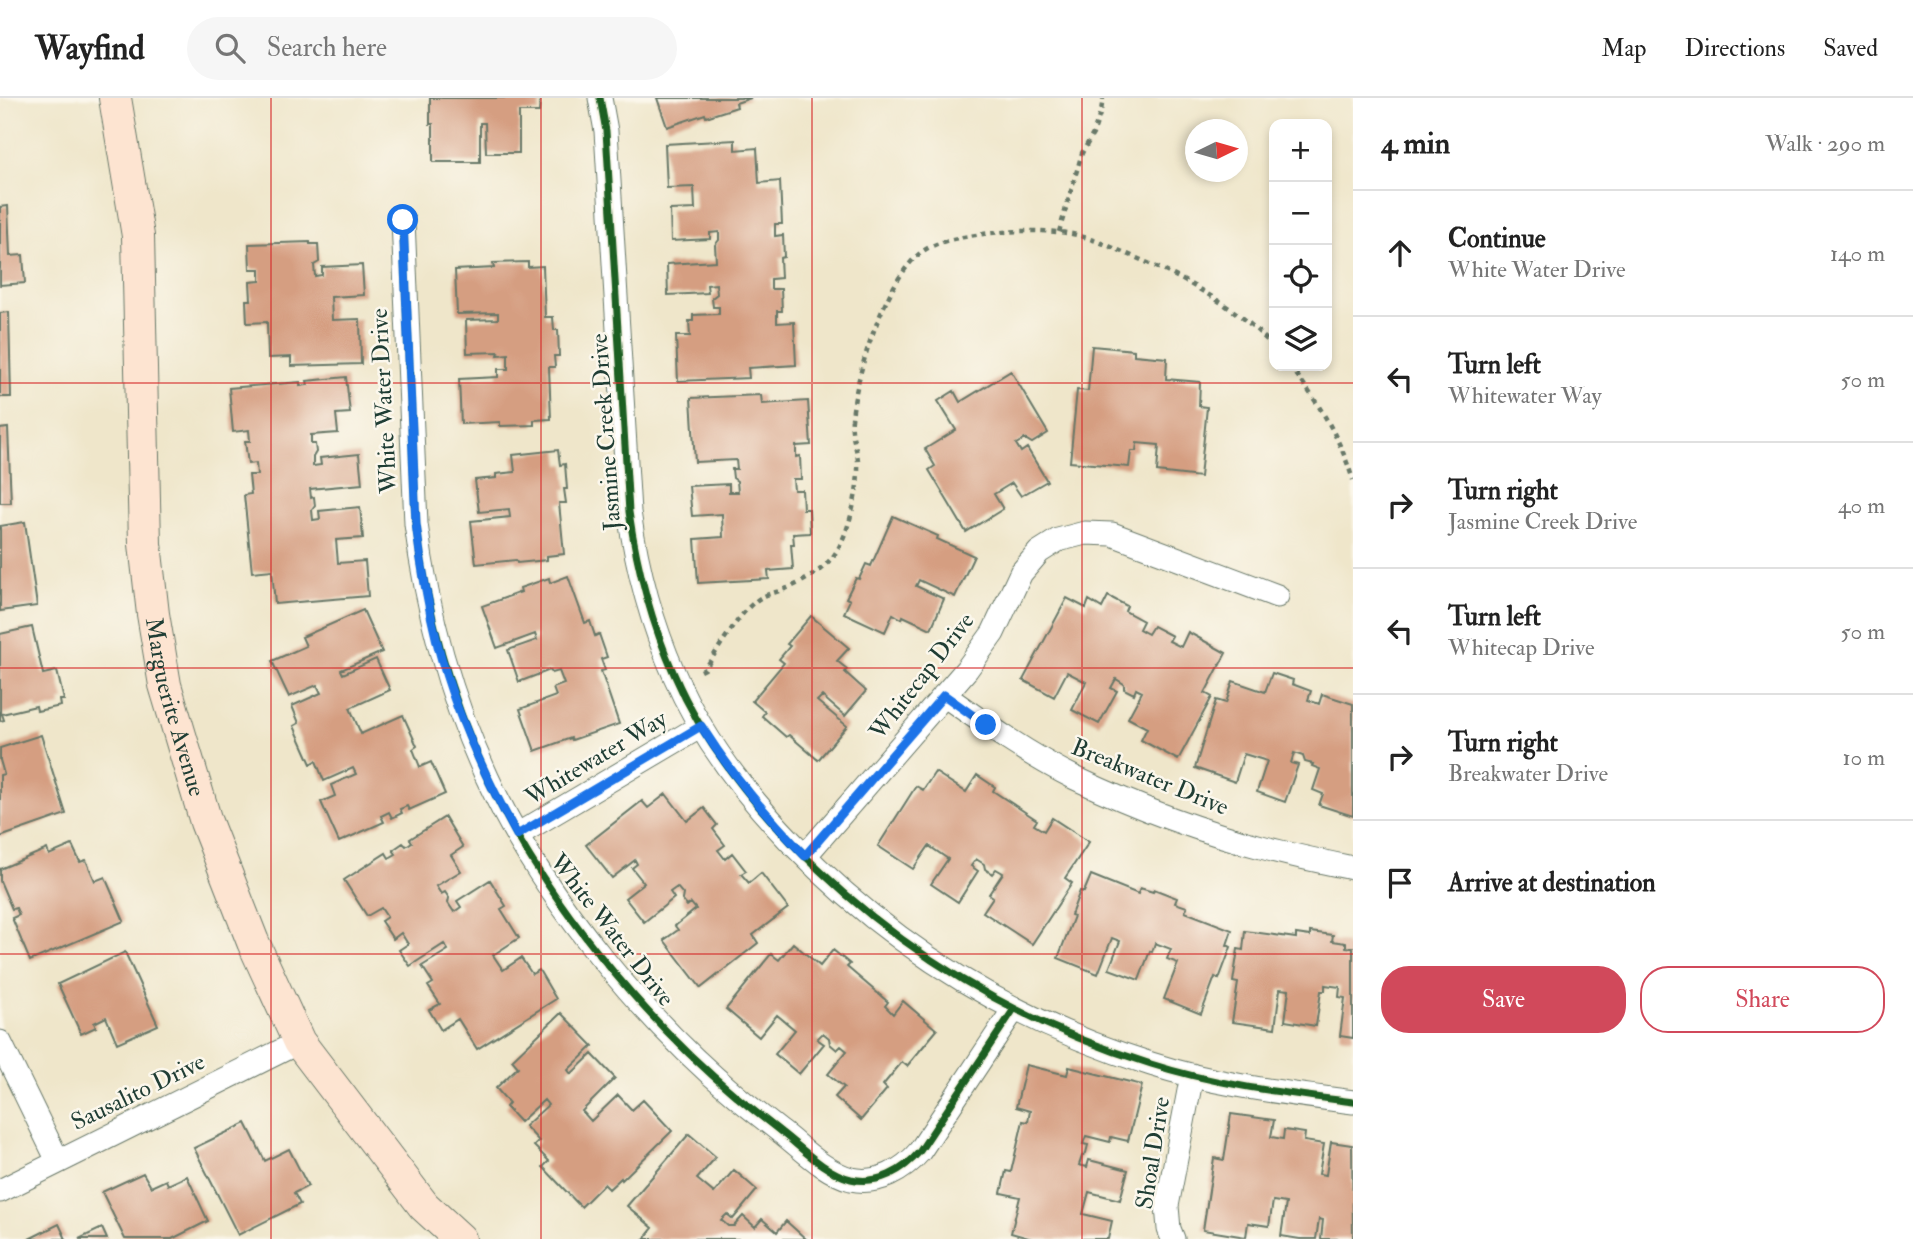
<!DOCTYPE html>
<meta charset="utf-8">
<style>
:root{--surface:#fff;--page:#f6f6f6;--text:#222;--muted:#767676;--line:#e0e0e0;--accent:#d1495b}
body{margin:0;font-family:"IM FELL Double Pica",serif;background:var(--page);color:var(--text)}
.controls{position:absolute;right:21px;top:21px;display:grid;overflow:hidden;border-radius:14px;box-shadow:0 4px 10px #0003}
.controls button{width:63px;height:63px;display:grid;place-items:center;padding:0;border:0;border-bottom:2px solid var(--line);background:var(--surface);color:var(--text);font:35px sans-serif}
.compass{position:absolute;left:1185px;top:21px;width:63px;height:63px;border-radius:50%;background:var(--surface);box-shadow:0 4px 10px #0003;rotate:85deg}
.stop{position:absolute;width:21px;height:21px;margin:-16px;border:5px solid #1a73e8;border-radius:50%;background:#fff}
.stop.end{background:#1a73e8;border-color:#fff;box-shadow:0 2px 7px #0008}
.list{margin:0;padding:0;list-style:none}
h2{display:flex;justify-content:space-between;align-items:center;height:91px;margin:0;padding:0 28px;font-size:30px}
h2 small{font-size:23px;font-weight:400;color:var(--muted)}
.list li{display:grid;grid-template-columns:46px 1fr auto;gap:21px;align-items:center;box-sizing:border-box;height:126px;padding:0 28px;border-top:2px solid var(--line)}
.list b{display:block;font-size:26px;white-space:nowrap}
.list p{margin:0;font-size:23px;white-space:nowrap;color:var(--muted)}
.list em{font-size:23px;font-style:normal;color:var(--muted)}
.actions{display:flex;gap:14px;padding:21px 28px}
.actions a{flex:1;padding:16px 0;border:2px solid var(--accent);border-radius:28px;text-align:center;font-size:24px;color:var(--accent)}
.actions .main{background:var(--accent);color:#fff}
.icon{flex:none;width:38px;height:38px;fill:none;stroke:currentColor;stroke-width:2;stroke-linecap:round;stroke-linejoin:round}
.map{position:relative;flex:none;width:1353px;height:1141px;overflow:hidden}
header{display:flex;align-items:center;gap:42px;box-sizing:border-box;height:98px;padding:0 35px;background:var(--surface);border-bottom:2px solid var(--line)}
header strong{font-size:33px}
nav{display:flex;gap:38px;margin-inline-start:auto;font-size:24px}
.search{width:490px;height:63px;background:var(--page);display:flex;align-items:center;gap:18px;box-sizing:border-box;padding:0 24px;border-radius:38px;color:var(--muted);font-size:26px}
main{display:flex}
aside{flex:1;background:var(--surface)}
.map>svg:first-child{display:block}
</style>
<header>
<strong>Wayfind</strong>
<div class="search"><svg class="icon" aria-label="search" viewBox="0 0 24 24"><circle cx="10" cy="10" r="6"/><path d="M15 15l6 6"/></svg>Search here</div>
<nav><a>Map</a><a>Directions</a><a>Saved</a></nav>
</header>
<main>
<div class="map">
<svg width="1353" height="1141" viewBox="0 0 1353 1141">
<rect width="100%" height="100%" fill="#fbf7ec"/>
<filter id="ink" filterUnits="userSpaceOnUse"><feTurbulence type="fractalNoise" baseFrequency=".0143" numOctaves="2"/><feDisplacementMap in="SourceGraphic" scale="14" xChannelSelector="R" yChannelSelector="G"/><feConvolveMatrix kernelMatrix="1 2 1 2 8 2 1 2 1" color-interpolation-filters="sRGB"/></filter>
<filter id="wash" filterUnits="userSpaceOnUse"><feTurbulence type="fractalNoise" baseFrequency=".00686" numOctaves="4" result="noise"/><feDisplacementMap in="SourceGraphic" scale="28" xChannelSelector="R" yChannelSelector="G"/><feGaussianBlur stdDeviation="1.57" result="paint"/><feColorMatrix in="noise" values="0 0 0 0 0 0 0 0 0 0 0 0 0 0 0 0 0 1.4 0 .05"/><feComposite in="paint" operator="in"/></filter>
<g filter="url(#wash)">
<rect width="100%" height="100%" fill="#efe6ca"/>
<g id="blocks">
<!-- building -->
<path fill="#d59e81" d="M430,0H540L539,14H519V55H486L485,25H480V64H433V26H430Z
M657,0H751L736,5L737,9L706,19L705,16L667,29Z
M735,42V52L757,50L759,85L780,83L782,126H775V138L783,137L784,159L780,160L781,180L771,181V191H781L782,213H777V225L794,224L796,267L748,270L749,280L678,283L676,238H690L689,223H693V217L719,216V209H713L712,200L717,196L716,186L707,187L708,195L668,197L667,166L716,163L715,147L719,142V134L710,135V141L671,143L670,112L695,111L694,89L667,90L665,46Z
M8,108L10,158L23,157L25,185L0,187V109Z
M310,144V146H318L319,164L314,167L315,178L322,177V169L362,167L364,197L331,199L332,222L360,221L361,266L291,268V259L268,260L267,224L247,225L246,202H251L250,184L260,183V171H250L249,146Z
M528,164V169L543,168L545,219H553L554,232H558L559,258H554L555,269H549L551,321L534,322V327L500,328V324L461,326L459,281L498,279V271H508V256L498,257L499,254L467,255L466,222L498,221V215L457,216L455,172L494,170L493,165Z
M9,214L11,299H0V215Z
M1092,248L1134,252V257L1167,260L1166,281L1200,284L1199,308L1207,309L1200,379L1157,374L1159,347L1137,345L1136,353H1131L1129,369L1070,364L1077,292L1088,293Z
M1011,273L1048,335L1032,345L1025,341L1016,346L1021,354L1027,350L1047,383L1021,398L1012,385L994,396L1003,411L966,434L929,372L935,368L925,351L956,332L938,303L954,293L960,304Z
M346,279L350,315L336,316L338,335L311,337V346H315L316,354L313,359V368L321,367L320,360L359,356L362,386L310,391L311,400L314,399L315,408L312,412L313,422L320,421L319,413L360,409L363,440L336,442L338,465L365,463L368,498L275,506L272,472L252,474L244,397L251,396L249,377H257L256,365L248,366L245,343H250L249,332L233,334L229,290L300,284V288L308,287L307,283Z
M761,297L762,306L808,303L811,347L796,348V359L800,358L801,381H793L794,392H802L803,411H809L810,435L793,436L794,446H791L793,471L768,473L769,481L698,485L695,441L723,439L722,416L692,418L689,388L729,386V394H738L737,383L733,380L732,371H737L736,362L695,364L691,300Z
M8,330L11,405H0V331Z
M558,352L560,367L565,366L567,391H564L566,405H559L564,456L547,458V462L517,465L516,462L476,466L471,423L510,419L509,411L479,414L475,382L496,380V376L515,374L513,357Z
M893,418L938,438L937,441L974,458L955,499L919,482L916,488L944,501L931,531L903,518L902,521L893,516L885,534L844,515L850,502L846,500L856,480L859,481L866,466L871,468Z
M25,424L37,508L0,513V428Z
M568,478L585,525L590,523L595,538L599,536L607,559L601,561L605,572L601,573L619,626L572,642L571,640L535,653L520,611L556,598L553,590L564,586L559,573L552,575L550,572L519,584L508,552L537,542L535,536L497,550L482,508L521,494L520,490L549,480L550,485Z
M1108,498L1127,508L1125,513L1143,523L1139,531L1148,536L1153,528L1172,538L1169,543L1181,549L1188,534L1226,555L1205,595L1212,599L1178,662L1141,642L1147,630L1128,620L1142,594L1136,591L1134,596L1124,591V586L1116,581L1111,590L1117,593L1099,626L1072,612L1086,584L1067,574L1054,599L1023,582L1067,500L1086,510L1089,502L1102,510Z
M363,512L382,554L341,572L343,576L376,561L390,592L350,610L361,636L403,617L417,648L413,651L420,669L431,664L445,696L409,712L407,708L400,711L402,715L392,720L389,714L381,718L384,724L339,744L321,704L335,698L331,687L356,676L353,670L324,683L316,663L311,666L294,628L299,625L292,608L321,595L317,587L289,599L272,563L306,548L302,539Z
M811,518L849,550L837,563L847,571L845,574L866,593L845,618L822,598L817,603L847,628L818,662L789,637L786,639L762,618L765,614L752,603L784,565L779,561L790,548L787,546Z
M32,529L43,576L57,573L64,602H60L61,608L37,613L36,608L2,616L4,622L0,623V536Z
M1272,575L1293,582L1292,586L1311,593L1308,602L1319,606L1322,596L1353,606V718L1319,707L1323,696L1313,692L1320,671L1312,668L1313,666L1305,664L1303,658L1294,655L1291,665L1298,667L1285,704L1257,694L1267,663L1244,656L1235,684L1195,670L1216,602L1226,605L1233,583L1265,594Z
M41,637L66,716L0,739V677L4,676L0,662V650Z
M935,674L966,694L977,677L995,689L993,693L1037,722L1034,727L1044,733L1052,720L1089,744L1065,780L1072,785L1032,846L983,814L993,799L989,796L1003,775L996,771L992,776L985,771L984,766L976,761L971,768L978,773L958,804L931,786L948,761L929,748L913,771L878,748L916,688L923,692Z
M666,696L687,723L704,710L717,727L713,731L725,747L718,752L725,761L732,755L746,773L741,776L749,785L761,775L788,810L753,837L758,845L701,890L664,842L678,832L675,828L696,811L691,805L687,808L682,802L683,796L677,789L670,794L674,800L644,824L625,800L644,785L632,770L637,766L635,762L612,780L586,747L642,703L648,710Z
M445,719L463,749L451,757L461,773L436,788L441,796L445,794L449,800L448,805L454,814L461,809L457,803L490,782L506,808L501,811L519,840L493,857L503,872L521,860L532,876L539,872L556,901L477,951L458,921L441,932L429,912L440,906L428,888L433,885L422,868L448,852L444,846L410,868L399,852L408,846L401,835L393,841L381,823L387,819L381,810L367,818L344,782L386,755L389,760L396,756L393,752L403,745L406,748L412,744L410,741Z
M72,747L80,764L86,762L95,783L105,779L124,823L30,863L12,820L19,817L16,810L12,811L0,783V771L47,751L49,757Z
M1091,777L1138,796L1140,790L1153,794L1154,791L1177,800L1175,805L1187,809L1185,814L1232,832L1227,847L1231,849L1219,881L1215,879L1201,916L1164,901L1178,865L1167,861L1171,851L1155,845L1152,854L1150,853L1139,882L1109,871L1120,843L1112,840L1098,876L1058,860L1074,818L1071,817L1080,793L1084,794Z
M1245,833L1296,840V836L1310,838V834L1333,837L1332,843L1346,845V849L1353,850V940L1340,938L1345,900L1339,899L1340,889L1325,887V893H1321L1316,928L1285,923L1289,892L1280,891L1275,930L1232,924L1238,885L1233,884L1238,851L1243,852Z
M793,845L820,868L833,852L850,866L847,869L888,904L885,908L893,916L903,903L937,932L907,968L902,964L883,987L887,991L861,1022L835,999L844,989L828,976L847,953L841,948L837,952L830,946L829,940L823,935L817,941L824,946L799,976L775,956L795,932L777,917L759,939L726,911L771,856L779,862Z
M125,854L158,927L117,945L106,919L94,925L96,929L81,936L58,886Z
M561,915L593,948L568,972L571,976L592,956L615,980L582,1013L591,1023L618,997L632,1012L643,1002L672,1033L622,1082L621,1080L609,1091L604,1086L581,1109L543,1069L549,1063L534,1048L539,1043L525,1028L548,1007L544,1002L520,1024L506,1009L509,1005L496,990L518,969L512,962Z
M1026,967L1067,977L1069,969L1142,987L1128,1043L1111,1039L1110,1044L1086,1038L1083,1046L1088,1047L1086,1055L1082,1058L1079,1067L1087,1069L1089,1062L1128,1072L1120,1102L1089,1094L1083,1116L1112,1123L1108,1141H1032L1011,1135L1020,1099L1001,1095L1006,1073L1011,1074L1023,1023L1028,1024L1030,1013L1016,1009Z
M1231,1016L1274,1022L1271,1039L1283,1041L1284,1032L1305,1035L1304,1043L1324,1046L1319,1076L1326,1077L1331,1044L1352,1047L1353,1141H1321L1323,1122L1319,1121L1316,1141H1300L1281,1138L1286,1105L1273,1103L1269,1128L1248,1125L1246,1139L1203,1132L1214,1060L1224,1062Z
M246,1025L265,1063L289,1051L308,1088L294,1095L300,1106L238,1137L194,1050Z
M689,1036L716,1059L697,1081L714,1095L734,1072L757,1092L733,1121L727,1116L721,1122L728,1128H734L743,1118L755,1129L762,1121L777,1134L786,1123L806,1141H644L653,1130L627,1108Z
M143,1075L151,1089L166,1082L168,1087L187,1078L208,1123L172,1141H125L102,1094Z
M59,1126L66,1141H29Z
M102,1130L107,1141H79Z"/>
</g>
</g>
<g filter="url(#ink)">
<use href="#blocks" fill-opacity="0" stroke="#687868" stroke-width="2"/>
<g fill="none" stroke-linecap="round" stroke-linejoin="round">
<defs>
<path id="street" d="M600,0L606,33L629,414C637,470 651,524 674,576C701,639 744,695 791,744C891,848 1013,923 1151,966C1216,987 1286,995 1353,1004
M403,122L416,426C428,522 453,611 496,698C549,805 644,921 736,998C750,1010 766,1022 781,1034C802,1050 824,1074 851,1081C878,1087 903,1073 920,1053L1014,911
M944,597C986,627 1029,657 1075,680C1136,709 1199,733 1265,750C1294,758 1324,764 1353,770
M517,737L701,628
M805,758L967,571L993,535L1021,475L1039,454L1058,442L1085,435L1112,436L1277,498
M0,944L58,1063
M0,1093L299,944
M1173,1141L1169,1131L1167,1108L1192,977"/>
<g id="secondary">
<path id="s1" d="M115,0L138,138L145,446L153,516L165,587L206,724L253,844L299,944L424,1108L460,1141"/>
</g>
</defs>
<!-- street casing -->
<use href="#street" stroke="#687868" stroke-width="25"/>
<!-- secondary casing -->
<use href="#secondary" stroke="#687868" stroke-width="34"/>
<!-- path -->
<path stroke="#687868" stroke-width="4.5" stroke-dasharray="5 5" stroke-linecap="butt" d="M1059,134L1082,55L1093,36L1101,13L1103,0
M1290,268C1318,304 1339,337 1353,382
M701,573L705,571C717,553 740,514 756,503C764,496 775,495 785,491C807,483 831,468 841,445C852,422 859,389 858,363C857,349 850,336 852,321C854,297 861,272 868,249C878,220 895,177 918,157C935,142 962,139 983,136C1007,133 1033,132 1057,134C1079,135 1102,145 1123,154C1165,172 1206,192 1243,220C1254,229 1264,239 1274,249"/>
<!-- street -->
<use href="#street" stroke="#fff" stroke-width="23"/>
<!-- secondary -->
<use href="#secondary" stroke="#fde4d1" stroke-width="32"/>
<defs>
<path id="cycleway" d="M600,0L606,33L629,414C637,470 651,524 674,576C701,639 744,695 791,744C891,848 1013,923 1151,966C1216,987 1286,995 1353,1004
M403,122L416,426C428,522 453,611 496,698C549,805 644,921 736,998C750,1010 766,1022 781,1034C802,1050 824,1074 851,1081C878,1087 903,1073 920,1053L1014,911"/>
</defs>
<!-- cycleway casing -->
<use href="#cycleway" stroke="#fbf7ec" stroke-width="11"/>
<!-- cycleway -->
<use href="#cycleway" stroke="#1b5e20" stroke-width="7"/>
</g>
</g>
<g fill="none" stroke-linecap="round" stroke-linejoin="round" filter="url(#ink)">
<!-- route -->
<path stroke="#1a73e8" stroke-width="9" d="M403,122L416,426C421,467 428,508 438,548C455,614 484,677 517,737L701,628C732,677 765,716 805,758L944,597L986,627"/>
</g>
<!-- grid -->
<path fill="none" stroke="#d62828" stroke-width="2" stroke-opacity="0.55" d="M271,0V1141M541,0V1141M812,0V1141M1082,0V1141M0,285H1353M0,570H1353M0,856H1353"/>
<g text-anchor="middle" dominant-baseline="central" stroke-width="5" stroke-linejoin="round" paint-order="stroke">
<!-- street labels -->
<g font-size="24" fill="#1f3d34" stroke="#fbf7ec">
<text transform="translate(384 303) rotate(-93)">White Water Drive</text>
<text transform="translate(606 334) rotate(-94)">Jasmine Creek Drive</text>
<text transform="translate(922 578) rotate(-52)">Whitecap Drive</text>
<text stroke="none"><textPath href="#s1" startOffset="614">Marguerite Avenue</textPath></text>
<text transform="translate(596 660) rotate(-31)">Whitewater Way</text>
<text transform="translate(1150 679) rotate(22)">Breakwater Drive</text>
<text transform="translate(612 832) rotate(52)">White Water Drive</text>
<text transform="translate(138 994) rotate(-26)">Sausalito Drive</text>
<text transform="translate(1153 1055) rotate(-81)">Shoal Drive</text>
</g>
</g>
</svg>
<div class="controls">
<button>+</button>
<button>−</button>
<button><svg class="icon" aria-label="locate" viewBox="0 0 24 24"><circle cx="12" cy="12" r="6"/><path d="M12 2v4M12 18v4M2 12h4M18 12h4"/></svg></button>
<button><svg class="icon" aria-label="layers" viewBox="0 0 24 24"><path d="M12 4l9 5-9 5-9-5zM3 14l9 5 9-5"/></svg></button>
</div>
<svg class="compass" viewBox="-18 -18 36 36"><path d="M0-13l5 13h-10z" fill="#e53935"/><path d="M0 13l5-13h-10z" fill="#767676"/></svg>
<div class="stop" style="left:403px;top:122px"></div>
<div class="stop end" style="left:986px;top:627px"></div>
</div>
<aside>
<h2>4 min<small>Walk · 290 m</small></h2>
<ul class="list">
<li><svg class="icon" aria-label="ahead" viewBox="0 0 24 24"><path d="M12 20V5M6 11l6-6 6 6"/></svg><div><b>Continue</b><p>White Water Drive</p></div><em>140 m</em></li>
<li><svg class="icon" aria-label="left" viewBox="0 0 24 24"><path d="M17 20v-9H6M10 6l-5 5 5 5"/></svg><div><b>Turn left</b><p>Whitewater Way</p></div><em>50 m</em></li>
<li><svg class="icon" aria-label="right" viewBox="0 0 24 24"><path d="M7 20v-9h11M14 6l5 5-5 5"/></svg><div><b>Turn right</b><p>Jasmine Creek Drive</p></div><em>40 m</em></li>
<li><svg class="icon" aria-label="left" viewBox="0 0 24 24"><path d="M17 20v-9H6M10 6l-5 5 5 5"/></svg><div><b>Turn left</b><p>Whitecap Drive</p></div><em>50 m</em></li>
<li><svg class="icon" aria-label="right" viewBox="0 0 24 24"><path d="M7 20v-9h11M14 6l5 5-5 5"/></svg><div><b>Turn right</b><p>Breakwater Drive</p></div><em>10 m</em></li>
<li><svg class="icon" aria-label="arrive" viewBox="0 0 24 24"><path d="M6 21V4h12l-3 4 3 4H6"/></svg><div><b>Arrive at destination</b></div></li>
</ul>
<div class="actions"><a class="main">Save</a><a>Share</a></div>
</aside>
</main>
